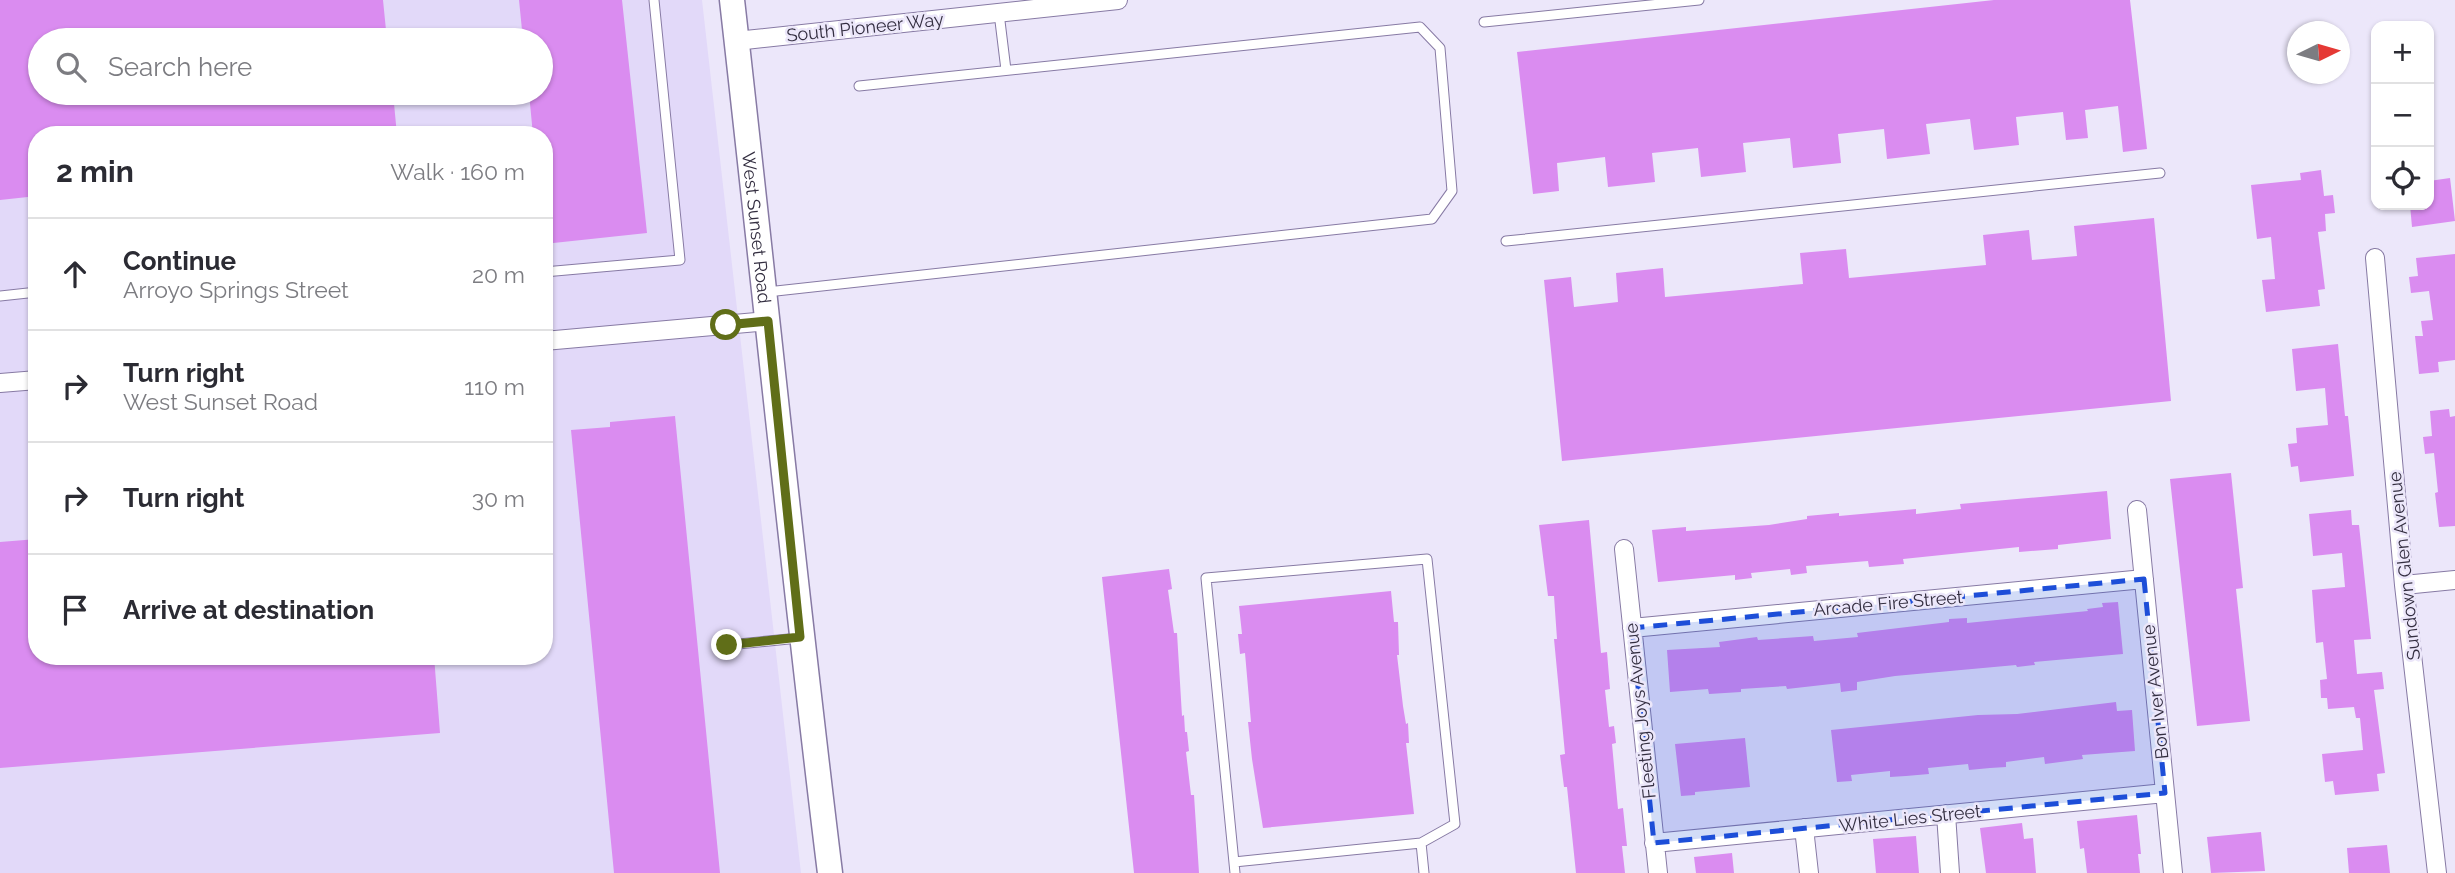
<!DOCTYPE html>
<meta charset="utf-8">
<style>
:root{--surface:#fff;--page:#f2f2f3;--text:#2b2b33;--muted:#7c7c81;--line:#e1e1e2}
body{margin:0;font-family:Raleway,sans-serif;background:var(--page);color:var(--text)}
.controls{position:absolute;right:21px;top:21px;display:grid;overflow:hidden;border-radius:14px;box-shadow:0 2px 5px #0004}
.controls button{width:63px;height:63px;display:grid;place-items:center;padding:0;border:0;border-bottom:2px solid var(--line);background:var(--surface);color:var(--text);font:35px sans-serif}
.compass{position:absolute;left:2287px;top:21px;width:63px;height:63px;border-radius:50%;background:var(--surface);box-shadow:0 2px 5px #0004;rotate:85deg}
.stop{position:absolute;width:21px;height:21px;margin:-16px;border:5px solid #606e18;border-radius:50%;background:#fff}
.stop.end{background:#606e18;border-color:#fff;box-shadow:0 2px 7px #0008}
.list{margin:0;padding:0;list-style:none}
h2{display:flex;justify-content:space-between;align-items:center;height:91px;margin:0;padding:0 28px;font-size:30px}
h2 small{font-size:23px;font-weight:400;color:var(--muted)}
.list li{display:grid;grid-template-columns:46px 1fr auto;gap:21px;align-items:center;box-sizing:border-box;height:112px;padding:0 28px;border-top:2px solid var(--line)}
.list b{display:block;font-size:26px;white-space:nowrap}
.list p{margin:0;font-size:23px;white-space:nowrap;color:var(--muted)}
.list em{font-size:23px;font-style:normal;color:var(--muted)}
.icon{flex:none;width:38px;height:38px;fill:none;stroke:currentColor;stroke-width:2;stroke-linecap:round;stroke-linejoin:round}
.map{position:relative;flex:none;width:2455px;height:873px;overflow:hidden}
.search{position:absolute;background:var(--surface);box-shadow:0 2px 5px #0004;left:28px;top:28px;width:525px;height:77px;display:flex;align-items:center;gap:18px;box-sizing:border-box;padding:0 24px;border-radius:38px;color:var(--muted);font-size:26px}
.panel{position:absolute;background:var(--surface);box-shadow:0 2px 5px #0004;left:28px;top:126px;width:525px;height:539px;border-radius:28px}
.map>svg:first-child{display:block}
</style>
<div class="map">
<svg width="2455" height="873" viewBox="0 0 2455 873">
<rect width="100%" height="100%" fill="#ece7fa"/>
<!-- built -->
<path fill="#e2d9f9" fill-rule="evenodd" d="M0,0H702L801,873H0ZM40,40H541V93H40ZM37,135H544V656H37Z"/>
<!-- building -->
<path fill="#da8cf0" d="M0,0H383L387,40H40V93H393L397,135H37V196L0,200Z
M519,0H622L647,233L544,244V135H533L529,93H541V40H523Z
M1994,0H2130L2147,149L2123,152L2118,106L2085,110L2088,138L2066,140L2063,112L2016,117L2019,145L1974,150L1970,119L1926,124L1930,154L1887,159L1884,129L1838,134L1841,163L1793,168L1790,138L1743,143L1746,172L1701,177L1698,148L1652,153L1655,182L1608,187L1605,157L1557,163L1559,191L1533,194L1517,52Z
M2321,170L2324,196L2333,195L2335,213L2325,214L2326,231L2318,232L2325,289L2318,290L2320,306L2266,312L2262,280L2275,279L2271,237L2257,239L2251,185L2301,180L2300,173Z
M2450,178L2455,221L2412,227L2410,205H2429V181Z
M2154,218L2171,401L1562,461L1544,280L1571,277L1574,307L1618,302L1616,273L1663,268L1665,297L1803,284L1800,253L1846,249L1849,278L1986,265L1983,235L2029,230L2032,260L2077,256L2074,226Z
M2455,254V360L2438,362L2439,372L2419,374L2415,336H2423L2421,321L2433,320L2429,291L2411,293L2409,277L2418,276L2416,258Z
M2338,344L2345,416H2348L2354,476L2300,482L2298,466L2291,467L2288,444L2297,443L2296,428L2328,425L2325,388L2296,391L2292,349Z
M2449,409L2450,417L2455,416V526L2439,527L2435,493L2438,492L2434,453L2425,454L2423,437L2432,436L2430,411Z
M675,416L720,873H614L571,430L610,427V422Z
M2231,473L2243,588L2236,589L2250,721L2197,726L2170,479Z
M2107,491L2111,539L2058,545V549L2019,552V547L1903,559L1904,564L1869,567L1868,561L1806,566L1807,573L1791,575L1790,569L1751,573L1752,578L1735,580V575L1658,582L1652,530L1686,527V531L1769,525L1807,519V516L1839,513V516L1916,509V514L1961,509L1960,504Z
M2351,510L2352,525H2359L2371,639L2354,640L2357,674L2382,672L2384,689L2374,690L2385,773L2377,774L2379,791L2335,795L2333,781L2325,782L2322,754L2363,750L2360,718H2356L2354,707L2328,709L2327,698H2321L2320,680L2327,679L2323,642L2316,643L2312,590L2345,587L2342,553L2313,556L2309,514Z
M1589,520L1601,653L1607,652L1610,689L1605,690L1609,727L1614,726L1616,743L1612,744L1618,809L1623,808L1627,846H1622L1625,873H1576L1567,787H1564L1560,755L1565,754L1554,639H1557L1554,596H1548L1539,525Z
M37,539V656H434L440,733L0,768V542Z
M1169,569L1172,589L1168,590L1174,633H1177L1182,716L1184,715L1185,732H1187L1189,751L1186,752L1191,795H1194L1199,873H1134L1102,577Z
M1391,591L1394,622H1398L1399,655H1397L1403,706L1406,724L1408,723L1409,743H1406L1414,814L1263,828L1252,759L1248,722H1251L1245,653L1240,654L1238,634H1242L1239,606Z
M2118,602L2123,654L2034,662L2035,665L2017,667L2016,665L1895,676L1857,682V690L1841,692L1840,683L1787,689L1786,686L1741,689V692L1709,694L1708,689L1670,692L1667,650L1720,647L1719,642L1757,637L1758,640L1813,636L1814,641L1858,637L1857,633L1949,622V619L1967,618V623L2088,611L2087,609L2103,607L2102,603Z
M2116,702L2117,711L2132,710L2135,751L2082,755L2083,759L2045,764L2044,757L2006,762V767L1990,768L1969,770L1968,764L1928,768L1929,774L1906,776L1890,777V771L1851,775L1852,781L1837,782L1831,730L1978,715L2017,714Z
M1745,738L1750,787L1695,792V795L1681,796L1675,744Z
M2137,815L2141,854H2138L2140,873H2087L2084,848L2080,849L2077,821Z
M2022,823L2024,839L2033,838L2036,873H1986L1980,828Z
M2261,832L2265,871L2211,873L2207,837Z
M1916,836L1919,873H1876L1873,839Z
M2387,845L2390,873H2349L2347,848Z
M1732,853L1734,873H1696L1694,857Z"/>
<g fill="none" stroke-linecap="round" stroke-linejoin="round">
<defs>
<path id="service" d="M999,13L1006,70
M1484,22L1699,0
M1506,241L2160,173
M544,272L680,260L654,0
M767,292L1432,219L1452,191L1440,48L1420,27L859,86
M0,296L37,292
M728,645L799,638
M1234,862L1421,843
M1235,873L1206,578L1427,559L1455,824L1421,843L1424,873"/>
<path id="minor" d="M736,41L1118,0
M2375,258L2404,585L2437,873
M544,341L768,321
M0,383L37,380
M2137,510L2173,873
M1624,549L1658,873
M2404,585L2455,580
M1632,628L2144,579
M1946,814L1950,873
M1804,828L1809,873
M1654,843L2165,793"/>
<g id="secondary">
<path id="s1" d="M732,0C765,291 794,582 830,873"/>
</g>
</defs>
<!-- service casing -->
<use href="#service" stroke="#877aa4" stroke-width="11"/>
<!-- minor casing -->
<use href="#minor" stroke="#877aa4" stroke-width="20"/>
<!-- secondary casing -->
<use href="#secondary" stroke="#877aa4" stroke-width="27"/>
<!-- service -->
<use href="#service" stroke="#fff" stroke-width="9"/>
<!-- minor -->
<use href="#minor" stroke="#fff" stroke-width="18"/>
<!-- secondary -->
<use href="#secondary" stroke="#fff" stroke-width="24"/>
</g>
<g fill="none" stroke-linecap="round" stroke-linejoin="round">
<!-- route -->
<path stroke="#606e18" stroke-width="9" d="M726,325L768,321L800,637L727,645"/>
</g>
<!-- marked area -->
<path fill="#1d4ed8" fill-opacity="0.2" stroke="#1d4ed8" stroke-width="5" stroke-dasharray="14 9" stroke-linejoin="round" d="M2144,579L2165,793L1654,843L1632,628Z"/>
<g text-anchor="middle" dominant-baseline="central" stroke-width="5" stroke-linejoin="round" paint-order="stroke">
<!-- street labels -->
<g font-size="18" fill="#332e40" stroke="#ece7fa">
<text transform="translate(865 27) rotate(-6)">South Pioneer Way</text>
<text stroke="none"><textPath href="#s1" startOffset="229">West Sunset Road</textPath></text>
<text transform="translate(2404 566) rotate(-96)">Sundown Glen Avenue</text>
<text transform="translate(1888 603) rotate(-5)">Arcade Fire Street</text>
<text transform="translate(2155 692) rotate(-96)">Bon Iver Avenue</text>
<text transform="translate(1640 711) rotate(-96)">Fleeting Joys Avenue</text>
<text transform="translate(1910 818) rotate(-6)">White Lies Street</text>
</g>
</g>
</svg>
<div class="controls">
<button>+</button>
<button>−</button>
<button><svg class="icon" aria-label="locate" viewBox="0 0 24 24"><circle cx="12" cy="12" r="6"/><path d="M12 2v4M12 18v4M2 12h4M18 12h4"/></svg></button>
</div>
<svg class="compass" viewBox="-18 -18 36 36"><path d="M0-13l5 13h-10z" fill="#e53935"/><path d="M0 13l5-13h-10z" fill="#7c7c81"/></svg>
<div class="stop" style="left:726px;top:325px"></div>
<div class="stop end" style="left:727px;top:645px"></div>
<div class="search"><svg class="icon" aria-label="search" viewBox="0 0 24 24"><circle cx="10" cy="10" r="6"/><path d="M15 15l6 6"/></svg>Search here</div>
<section class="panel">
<h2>2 min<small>Walk · 160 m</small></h2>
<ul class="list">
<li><svg class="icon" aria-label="ahead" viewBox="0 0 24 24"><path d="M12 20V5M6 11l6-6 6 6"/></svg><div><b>Continue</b><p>Arroyo Springs Street</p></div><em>20 m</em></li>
<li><svg class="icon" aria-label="right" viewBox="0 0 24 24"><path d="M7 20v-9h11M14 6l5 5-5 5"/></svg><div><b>Turn right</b><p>West Sunset Road</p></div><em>110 m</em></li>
<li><svg class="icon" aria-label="right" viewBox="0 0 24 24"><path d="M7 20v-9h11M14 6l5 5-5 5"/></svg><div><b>Turn right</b></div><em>30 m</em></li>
<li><svg class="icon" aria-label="arrive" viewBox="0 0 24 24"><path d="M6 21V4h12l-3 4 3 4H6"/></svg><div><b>Arrive at destination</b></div></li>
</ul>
</section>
</div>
